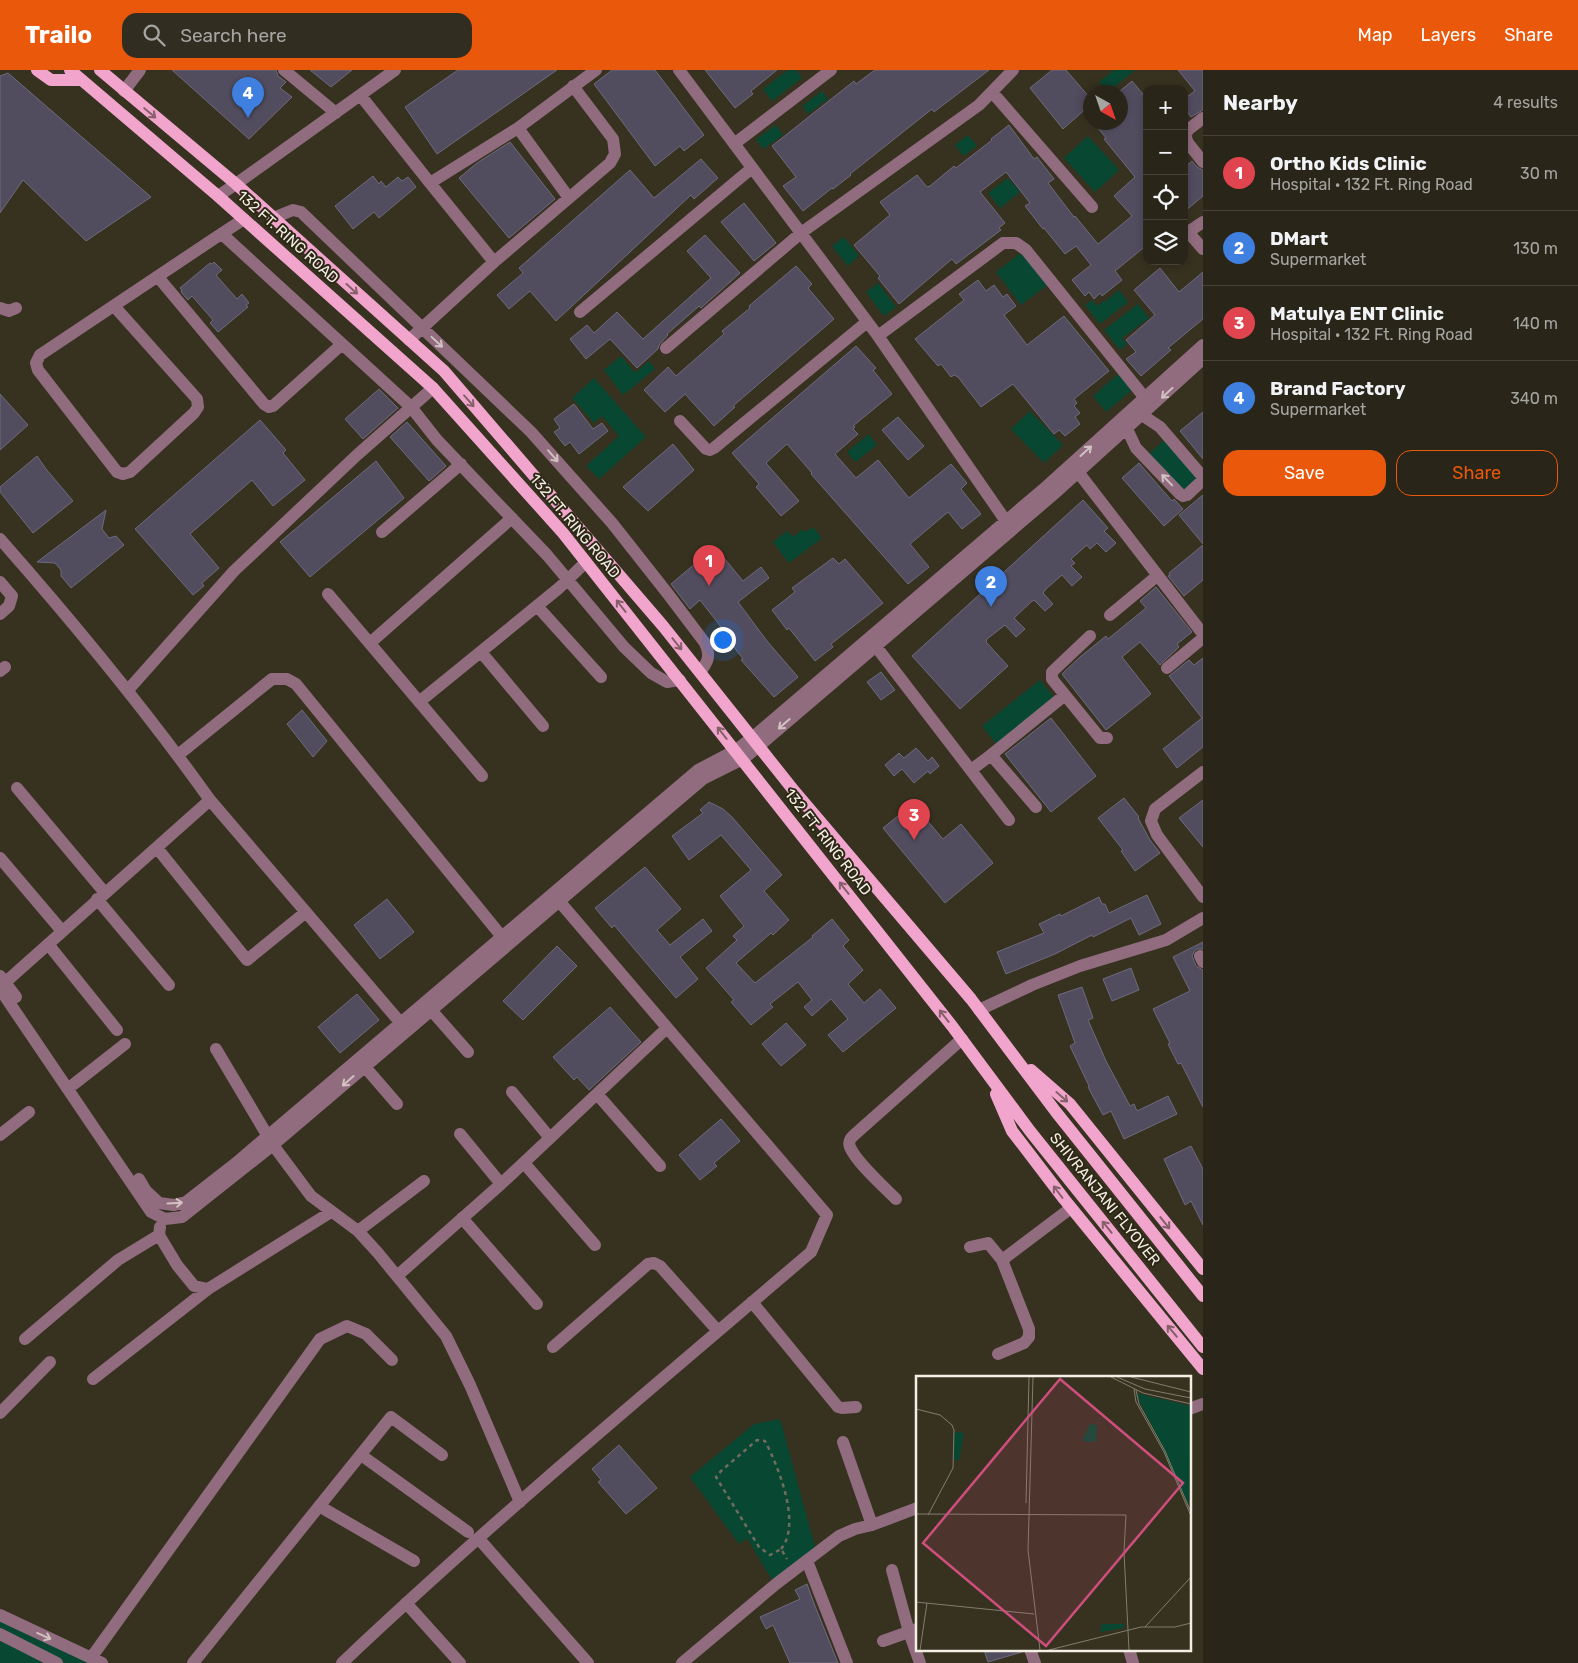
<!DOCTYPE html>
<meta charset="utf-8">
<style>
:root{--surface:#292518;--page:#312d21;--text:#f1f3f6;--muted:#a5a5a2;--line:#454237;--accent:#ea580c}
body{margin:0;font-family:Rubik,sans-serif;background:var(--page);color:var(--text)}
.controls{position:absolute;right:15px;top:15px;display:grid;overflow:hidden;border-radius:10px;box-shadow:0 2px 8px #0003}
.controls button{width:45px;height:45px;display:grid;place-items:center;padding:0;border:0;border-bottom:1px solid var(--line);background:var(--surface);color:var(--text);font:25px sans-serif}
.compass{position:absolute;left:1083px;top:15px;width:45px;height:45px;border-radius:50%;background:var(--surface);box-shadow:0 2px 8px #0003;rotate:140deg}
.you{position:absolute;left:722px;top:569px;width:18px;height:18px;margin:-12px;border:4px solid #fff;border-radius:50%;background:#1a73e8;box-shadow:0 0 0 8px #1a73e833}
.badge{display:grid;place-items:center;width:32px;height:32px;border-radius:50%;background:var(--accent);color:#fff;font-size:16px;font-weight:700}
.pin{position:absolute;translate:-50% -41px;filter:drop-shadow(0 1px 2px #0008)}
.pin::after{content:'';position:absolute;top:26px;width:18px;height:15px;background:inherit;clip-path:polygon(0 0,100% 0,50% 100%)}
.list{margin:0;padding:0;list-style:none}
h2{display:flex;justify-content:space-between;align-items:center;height:65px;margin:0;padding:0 20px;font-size:21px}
h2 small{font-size:16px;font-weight:400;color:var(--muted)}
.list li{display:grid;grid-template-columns:32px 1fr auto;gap:15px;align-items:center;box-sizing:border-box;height:75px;padding:0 20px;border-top:1px solid var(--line)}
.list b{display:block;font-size:19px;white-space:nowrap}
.list p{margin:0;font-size:16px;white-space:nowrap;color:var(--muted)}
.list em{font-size:16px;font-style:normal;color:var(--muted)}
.actions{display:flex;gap:10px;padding:15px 20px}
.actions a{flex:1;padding:11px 0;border:1px solid var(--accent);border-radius:15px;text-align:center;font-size:18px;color:var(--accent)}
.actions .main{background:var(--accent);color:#fff}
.icon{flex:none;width:28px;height:28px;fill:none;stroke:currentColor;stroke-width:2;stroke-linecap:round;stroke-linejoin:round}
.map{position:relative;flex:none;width:1203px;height:1593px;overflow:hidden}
header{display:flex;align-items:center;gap:30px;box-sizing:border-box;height:70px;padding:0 25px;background:var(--accent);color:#fff}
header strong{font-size:24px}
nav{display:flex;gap:28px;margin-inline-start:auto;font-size:18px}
.search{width:350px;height:45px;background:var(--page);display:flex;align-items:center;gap:12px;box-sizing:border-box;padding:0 18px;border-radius:15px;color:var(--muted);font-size:19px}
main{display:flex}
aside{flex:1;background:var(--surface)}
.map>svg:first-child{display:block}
</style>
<header>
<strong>Trailo</strong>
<div class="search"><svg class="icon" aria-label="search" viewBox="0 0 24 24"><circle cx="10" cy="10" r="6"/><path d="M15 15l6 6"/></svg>Search here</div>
<nav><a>Map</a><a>Layers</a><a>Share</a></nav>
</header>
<main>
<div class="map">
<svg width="1203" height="1593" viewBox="0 0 1203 1593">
<rect width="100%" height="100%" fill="#373120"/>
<!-- green -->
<path fill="#084832" d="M788,0H796L802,8L772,31L763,19Z
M1114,0H1135L1108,22L1099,12Z
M822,21L828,29L808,44L802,36Z
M776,55L783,65L763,79L756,69Z
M968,65L977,76L963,86L955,75Z
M1088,66L1119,100L1095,122L1064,88Z
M1008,108L1020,122L1000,138L988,123Z
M844,167L859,186L848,196L832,176Z
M1022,182L1047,215L1021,235L996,202Z
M878,213L896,237L884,246L866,222Z
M1119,220L1128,232L1100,254L1085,235L1092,230L1097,236L1103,231L1104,232Z
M1138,234L1149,248L1122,268L1127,274L1120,280L1104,260Z
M621,286L635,303L649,291L655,299L623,325L604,300Z
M1118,304L1132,320L1106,342L1093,326Z
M594,308L646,367L599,409L586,396L619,366L602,346L594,353L572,328Z
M1030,341L1063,375L1044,393L1011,359Z
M869,364L877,375L855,392L847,382Z
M1165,369L1202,409L1185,424L1149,384Z
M813,457L822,468L789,493L773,472L787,461L793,467L803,459L806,462Z
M1040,610L1055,629L997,675L982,656Z
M780,1349L816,1480L772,1510L747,1468L739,1474L690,1407L754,1354Z
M0,1548L89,1593H0Z"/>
<!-- building -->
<path fill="#514d5f" stroke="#6e6a7d" d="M172,0H276L278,6L286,12L280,18L292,27L249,69Z
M310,0H352L331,17Z
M458,0H557L437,84L405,37Z
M612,0H655L704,65L684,81L680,76L655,96L594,14Z
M705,0H777L751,21L753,24L735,38Z
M875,0H989L934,42L932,39L850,104L851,105L833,119L832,118L803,141L783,116L796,107L772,76L854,11L856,14Z
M1052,0H1066L1090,28V35L1063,59L1030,18Z
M1178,0H1203V40L1191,47L1184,38V29L1195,21Z
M8,3L151,127L86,171L23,110L0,143V6Z
M1132,11L1147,29V175L1115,201L1122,210L1102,226L1100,223L1094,229L1089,222L1085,226L1072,210L1091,195L1076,176L1065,184L1044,158L1043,159L1025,136L1030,133L1006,102L980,122L1005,153L999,158L1001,160L956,194L952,189L899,234L878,208L880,206L854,175L890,145L880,132L917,105L927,117L930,116L954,96L956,98L992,70L991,69L1009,55L1034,89L1037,87L1054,109L1048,113L1074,147L1075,146L1098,174L1132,146L1114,126L1135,107L1104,69L1106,68L1093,52H1120V21Z
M510,72L555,129L509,168L459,108L477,93Z
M701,89L718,108L694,129L691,125L556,251L530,221L509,239L497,225L523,203L519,198L630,100L654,128Z
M1192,91L1197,97L1203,100V126L1184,142V98Z
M373,106L379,114L381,111L386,117L398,107L402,111L408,107L416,117L379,148L374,142L353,159L335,136Z
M744,133L776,173L754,191L721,152Z
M705,165L740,203L701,238L699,236L667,264L668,265L659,275L658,279L637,298L610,269L586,289L570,269L587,255L594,263L617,242L643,269L711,208L687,181Z
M214,192L222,200L216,205L237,229L242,224L249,233L246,235L248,237L218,262L210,253L213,250L192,226L188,230L181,222L182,220L180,218L210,193L212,194Z
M796,196L812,214L808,218L834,249L733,336L735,337L714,356L685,324L665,342L644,320L668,297L676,306L724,264L722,261L750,238L749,236Z
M1160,198L1179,222L1203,202V249L1168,278L1171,280L1141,306L1126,289L1136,282L1126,270L1155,245L1134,220Z
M978,210L986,221L994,215L1003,227L1007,224L1016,236L1004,245L1027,275L1064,246L1109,301L1074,329L1077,333L1074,336L1080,343L1075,347L1080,354L1065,366L1059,360L1054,364L1013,314L981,337L958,307L954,305L951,307L941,294L938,296L915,269L964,230L959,224Z
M856,276L876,298L873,300L892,324L853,356L855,357L853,359L858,364L835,384L856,408L878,390L909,428L951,394L967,413L961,419L981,444L962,459L948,442L910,474L929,497L908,514L811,404L812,403L787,374L766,393L799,431L781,446L756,417L759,414L732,383Z
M379,319L398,338L363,369L345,349Z
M0,324L28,355L0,380Z
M574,334L593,359L602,353L608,361L579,384L570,372L565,376L554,362L560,358L554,349Z
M1203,342V389L1180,361Z
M898,347L924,376L908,390L882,360Z
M260,350L286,380L283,383L305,410L273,436L252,410L190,464L219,498L202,513L204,516L193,525L135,459Z
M407,352L446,396L429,411L390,367Z
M673,374L694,400L648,441L623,417Z
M37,386L46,399L73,431L33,463L0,422V417Z
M376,391L404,428L310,507L280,472Z
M1139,393L1172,431L1174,429L1183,439L1164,456L1122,408Z
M1203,425V474L1179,445Z
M1083,430L1108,458L1104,461L1116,473L1106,482L1097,473L1090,479L1087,475L1071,489L1075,493L1071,496L1082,507L1072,516L1062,505L1046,519L1043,523L1053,534L1045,541L1034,530L1031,532L1014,548L1025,559L1016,567L1005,555L987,569L986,572L1008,596L960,639L912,586Z
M106,440L102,459L109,468L116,466L124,475L71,518L61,506V500L55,493L37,492Z
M1203,475V510L1184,526L1168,506L1170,505L1169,503Z
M715,477L743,511L761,497L769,508L738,532L767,571L798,607L774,627L741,590L743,589L723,563L725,562L700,530L690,539L671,514Z
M833,488L839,494L845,489L883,533L831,574L833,577L815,591L789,558L787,560L772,540L795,522L792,518Z
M1156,517L1192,562L1177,574L1179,577L1160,595L1140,572L1122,587L1151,624L1106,660L1062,604L1080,587L1106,566L1108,569L1146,538L1140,531Z
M1203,588V677L1177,698L1163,679L1202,648L1169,606L1189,590L1194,595Z
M881,602L895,620L881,630L867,612Z
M302,640L327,671L313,687L287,654Z
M1051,648L1096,706L1051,742L1005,684Z
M916,678L928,691L932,687L939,696L930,704L928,701L914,713L902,699L894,706L885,695L899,683L904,688Z
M1124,728L1139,747L1138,748L1150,770L1160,783L1135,801L1121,781L1123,780L1098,748Z
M1203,730V777L1179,748Z
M709,732L723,739L732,747L782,805L764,821L789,850L773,865L771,863L736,893L755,913L813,867L812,866L832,849L849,870L843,876L863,900L848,914L864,933L880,919L896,938L843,982L828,965L848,949L831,929L812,946L804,937L812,930L798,912L770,934L773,937L751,955L731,932L734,930L706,898L737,870L733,866L744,856L720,826L751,800L721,765L689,790L672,766L703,743L700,740Z
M913,734L943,769L961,754L993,793L945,833L883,758Z
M645,797L681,839L657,860L670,875L703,849L712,861L680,887L698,909L676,928L614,855L612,858L595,838Z
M1147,825L1161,854L1139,865L1131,848L1093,867L1092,865L1055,884L1006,904L997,882L1044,863L1039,854L1060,844L1061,846L1099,827L1102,834H1105L1109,843Z
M387,829L414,862L380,889L354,855Z
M1203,872V879H1196L1192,886L1196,896L1203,900V1037L1181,993L1178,994L1168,974L1170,973L1153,939L1190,921L1173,887Z
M557,876L577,896L523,950L503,931Z
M1131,898L1139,920L1112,931L1103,909Z
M1082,917L1093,948L1088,950L1106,991L1130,1036L1134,1034L1137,1041L1168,1026L1177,1044L1124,1069L1111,1041L1103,1045L1088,1017L1089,1016L1070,976L1075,973L1058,925Z
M357,924L379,950L340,983L318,957Z
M610,937L641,972L589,1020L577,1007L574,1010L553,987Z
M786,953L806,975L781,996L762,974Z
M721,1049L740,1071L714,1093L717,1096L700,1110L679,1085Z
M1191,1076L1203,1099V1155L1191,1131L1185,1135L1164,1089Z
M619,1375L657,1418L626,1444L598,1412L601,1410L592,1399Z
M807,1514L815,1536L838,1593H790L773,1555L766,1559L760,1547L800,1529L795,1520Z
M995,1579H1022V1582L988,1592L984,1580Z"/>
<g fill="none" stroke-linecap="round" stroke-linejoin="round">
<!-- path -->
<path stroke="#716c5d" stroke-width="2.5" stroke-dasharray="4 4" stroke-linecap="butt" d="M781,1479C802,1454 778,1396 765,1371L757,1370L721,1401L716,1407L759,1477L770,1485L781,1479L787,1489"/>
<!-- minor -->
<path stroke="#916c7f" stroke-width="12" d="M284,0L336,43
M679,0L878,266L1010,457
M573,16L613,69L615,84L610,93L569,128L518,58L596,0
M124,21L140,0
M992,22L1092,137
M361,26L430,113
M1203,48L1189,59L1185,65L1188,73L1203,92
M734,74L831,0
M218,126L236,114L395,0
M273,148L293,140L301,142L531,362L612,453L668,524L705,573C711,586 708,592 700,602
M1188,162L1203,152
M222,164L411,337L437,370L547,485L624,577L651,603L667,612L680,610
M1184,164L1188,162L1203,179
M494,192L430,113L518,58
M158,207L264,334L269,337L273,336L341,275
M114,236L197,329L198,337L194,343L130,402L123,404L117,402L38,300L36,293L40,285L212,170L244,149
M0,238L9,241L16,238
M580,242L752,98
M878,266L1003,173H1016L1026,180L1145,328
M409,270L494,192L569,128
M666,278L801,163L979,35L1013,0
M1142,345L1160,357L1203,407
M680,351L706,379L710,380L714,378L867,252
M1127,359L1136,378L1180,424L1183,426L1187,425L1203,410
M1078,402L1203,564
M382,462L461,394
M0,469C74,553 145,639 210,730L0,917
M0,512L12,526L9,536L0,544
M328,524L482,706
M537,536L601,607
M1110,545L1157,506
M1090,566L1052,602V609L1100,668H1107
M871,570L1009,750
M370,573L512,448
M481,582L543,656
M1167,598L1203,568
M0,601L5,597
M128,620L234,501L357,385L433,318
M419,632L559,518L586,492
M178,685L272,609H287L296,614L507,873
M971,700L991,685
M1203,702L1155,739L1151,751L1157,765L1203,827
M17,718L105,823
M210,730L405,958
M1036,737L991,685L1065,625
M157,778L247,890L306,842
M0,788L62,861
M97,829L169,915
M48,874L117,960
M1200,886L1203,892
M0,906L16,927
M0,919L151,1142L165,1149L182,1147L273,1075L703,709L743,689L759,676L1054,424L1203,289
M431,940L468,982
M979,940L1032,915L1080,896L1166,870L1203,848
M216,979L273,1075L311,1126L358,1161L378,1183L446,1266L470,1315L520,1432
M365,997L397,1034
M74,1014L125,974
M512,1022L550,1068
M597,1024L660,1096
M460,1064L501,1114
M0,1065L29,1042
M524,1093L595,1175
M139,1109L146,1121L159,1133L174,1135L186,1132L236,1093L698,700L736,680L753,667L1047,416L1203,275
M896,1129C884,1117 856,1092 850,1077C848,1072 850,1069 853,1066L962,969
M462,1148L537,1234
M160,1157L159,1165L177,1195L194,1216L208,1219
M358,1161L424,1111
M970,1177L988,1173L1002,1190
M397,1206L501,1114L667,958
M752,1232L838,1337L842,1338L856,1337
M25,1269L118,1190L159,1165
M553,1277L648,1194L654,1193L660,1196L718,1261
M998,1284L1024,1273L1029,1267V1259L1002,1190L1071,1138
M93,1309L208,1219L331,1142
M1189,1339L1203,1334
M0,1343L50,1292
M843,1372L872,1455
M361,1385L468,1462
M319,1436L414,1491
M479,1469L588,1593
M807,1491L847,1593
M892,1500L909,1562L920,1593
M406,1533L460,1593
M0,1545L102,1593
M0,1564L57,1593
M883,1571L917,1559
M1030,1579L1035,1593
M1129,1579L1133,1593
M91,1588L320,1269L347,1256L366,1264L392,1290
M193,1593L391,1347L442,1385
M342,1593C493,1450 653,1317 811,1182L827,1145L559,831
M682,1593L776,1514L839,1466L855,1459L872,1455L917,1438"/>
<!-- major -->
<path stroke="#f1a5cd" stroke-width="12" d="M37,0L51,10H82
M70,0L218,126L433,318L563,463L952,956L1030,1061L1203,1277
M100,0L236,114L444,301L663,556L795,722L971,929L1056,1042L1203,1226
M1031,1000L1070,1034L1203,1199
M996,1024L1012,1061L1064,1129L1203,1299"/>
</g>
<!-- one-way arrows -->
<defs><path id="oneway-shaft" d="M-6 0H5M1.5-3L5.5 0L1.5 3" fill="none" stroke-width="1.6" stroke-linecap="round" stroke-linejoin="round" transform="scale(1.25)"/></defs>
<g stroke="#856068">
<use href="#oneway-shaft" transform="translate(150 43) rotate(40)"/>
<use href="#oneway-shaft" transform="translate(352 219) rotate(42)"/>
<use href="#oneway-shaft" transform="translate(469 331) rotate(49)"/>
<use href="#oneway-shaft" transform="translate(621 536) rotate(-128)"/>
<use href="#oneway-shaft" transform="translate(677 574) rotate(51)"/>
<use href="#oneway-shaft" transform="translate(722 663) rotate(-128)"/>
<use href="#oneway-shaft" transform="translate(844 818) rotate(-128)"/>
<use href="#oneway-shaft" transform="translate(944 946) rotate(-128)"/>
<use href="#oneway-shaft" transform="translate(1062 1027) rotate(41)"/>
<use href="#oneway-shaft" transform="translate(1058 1122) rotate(-127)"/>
<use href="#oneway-shaft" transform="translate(1165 1153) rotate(51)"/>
<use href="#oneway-shaft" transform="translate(1107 1157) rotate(-129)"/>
<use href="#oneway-shaft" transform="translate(1172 1261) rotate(-130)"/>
</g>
<g stroke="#d1c1c1">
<use href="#oneway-shaft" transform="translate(437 272) rotate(43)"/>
<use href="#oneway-shaft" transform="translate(1167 323) rotate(137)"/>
<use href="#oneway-shaft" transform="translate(1086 381) rotate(-42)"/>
<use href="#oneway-shaft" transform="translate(553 386) rotate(49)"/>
<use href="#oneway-shaft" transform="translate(1167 410) rotate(-134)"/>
<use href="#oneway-shaft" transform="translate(784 654) rotate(139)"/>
<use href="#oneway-shaft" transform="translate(348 1011) rotate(139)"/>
<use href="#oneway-shaft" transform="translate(175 1133) rotate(-3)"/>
<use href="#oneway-shaft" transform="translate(44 1566) rotate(24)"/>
</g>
<g text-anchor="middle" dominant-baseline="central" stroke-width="4" stroke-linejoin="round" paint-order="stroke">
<!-- street labels -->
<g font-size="15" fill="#f3efe4" stroke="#2d2716">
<text transform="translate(288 167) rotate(42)">132 FT. RING ROAD</text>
<text transform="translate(575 456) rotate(50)">132 FT. RING ROAD</text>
<text transform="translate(828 772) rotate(52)">132 FT. RING ROAD</text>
<text transform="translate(1105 1129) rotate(51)">SHIVRANJANI FLYOVER</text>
</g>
</g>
<!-- overview -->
<g transform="translate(916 1306)">
<rect width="275" height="275" fill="#373120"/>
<path d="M219,17L275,30L273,131L244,66ZM174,48L181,49L180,66L166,65ZM38,56L48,57L43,84H38ZM186,248H208V252L184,256Z" fill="#084832"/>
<path fill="none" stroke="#827d6e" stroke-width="1" d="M117,1L112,174L124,274M195,1L227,17L275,28M201,1L229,13L275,22M215,1L275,16M218,13L220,26L248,76L275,140M220,14L223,28L249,75L274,134M0,33L24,39L36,49L38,54L37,92L12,139M110,127L113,1M0,138L210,139L208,176L213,274M0,226L118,238M229,251L275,201M4,274L11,227M133,274L225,251H259L275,247"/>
<path fill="#ce4e7d" fill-opacity="0.15" stroke="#ce4e7d" stroke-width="2.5" d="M144,3L267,107L130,270L7,167Z"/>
<rect width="275" height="275" fill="none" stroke="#f3efe4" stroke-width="2.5"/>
</g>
</svg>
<div class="controls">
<button>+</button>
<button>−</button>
<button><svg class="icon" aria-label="locate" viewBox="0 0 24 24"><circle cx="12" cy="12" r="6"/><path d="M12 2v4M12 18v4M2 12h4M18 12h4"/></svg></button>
<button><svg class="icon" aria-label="layers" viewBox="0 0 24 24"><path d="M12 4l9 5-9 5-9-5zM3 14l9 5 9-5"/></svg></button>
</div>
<svg class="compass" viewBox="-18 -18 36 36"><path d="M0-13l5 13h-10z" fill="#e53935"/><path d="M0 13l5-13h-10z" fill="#a5a5a2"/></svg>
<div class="you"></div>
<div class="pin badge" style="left:709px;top:516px;background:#e0444e">1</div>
<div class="pin badge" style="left:991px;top:537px;background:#3f7fe0">2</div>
<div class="pin badge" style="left:914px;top:770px;background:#e0444e">3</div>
<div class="pin badge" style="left:248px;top:48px;background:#3f7fe0">4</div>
</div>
<aside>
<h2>Nearby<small>4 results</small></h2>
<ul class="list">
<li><span class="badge" style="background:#e0444e">1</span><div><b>Ortho Kids Clinic</b><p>Hospital · 132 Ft. Ring Road</p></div><em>30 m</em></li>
<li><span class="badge" style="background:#3f7fe0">2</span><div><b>DMart</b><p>Supermarket</p></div><em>130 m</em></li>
<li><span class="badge" style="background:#e0444e">3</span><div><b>Matulya ENT Clinic</b><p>Hospital · 132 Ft. Ring Road</p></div><em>140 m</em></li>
<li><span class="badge" style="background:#3f7fe0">4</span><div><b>Brand Factory</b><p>Supermarket</p></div><em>340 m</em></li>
</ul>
<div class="actions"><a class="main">Save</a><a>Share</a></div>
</aside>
</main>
